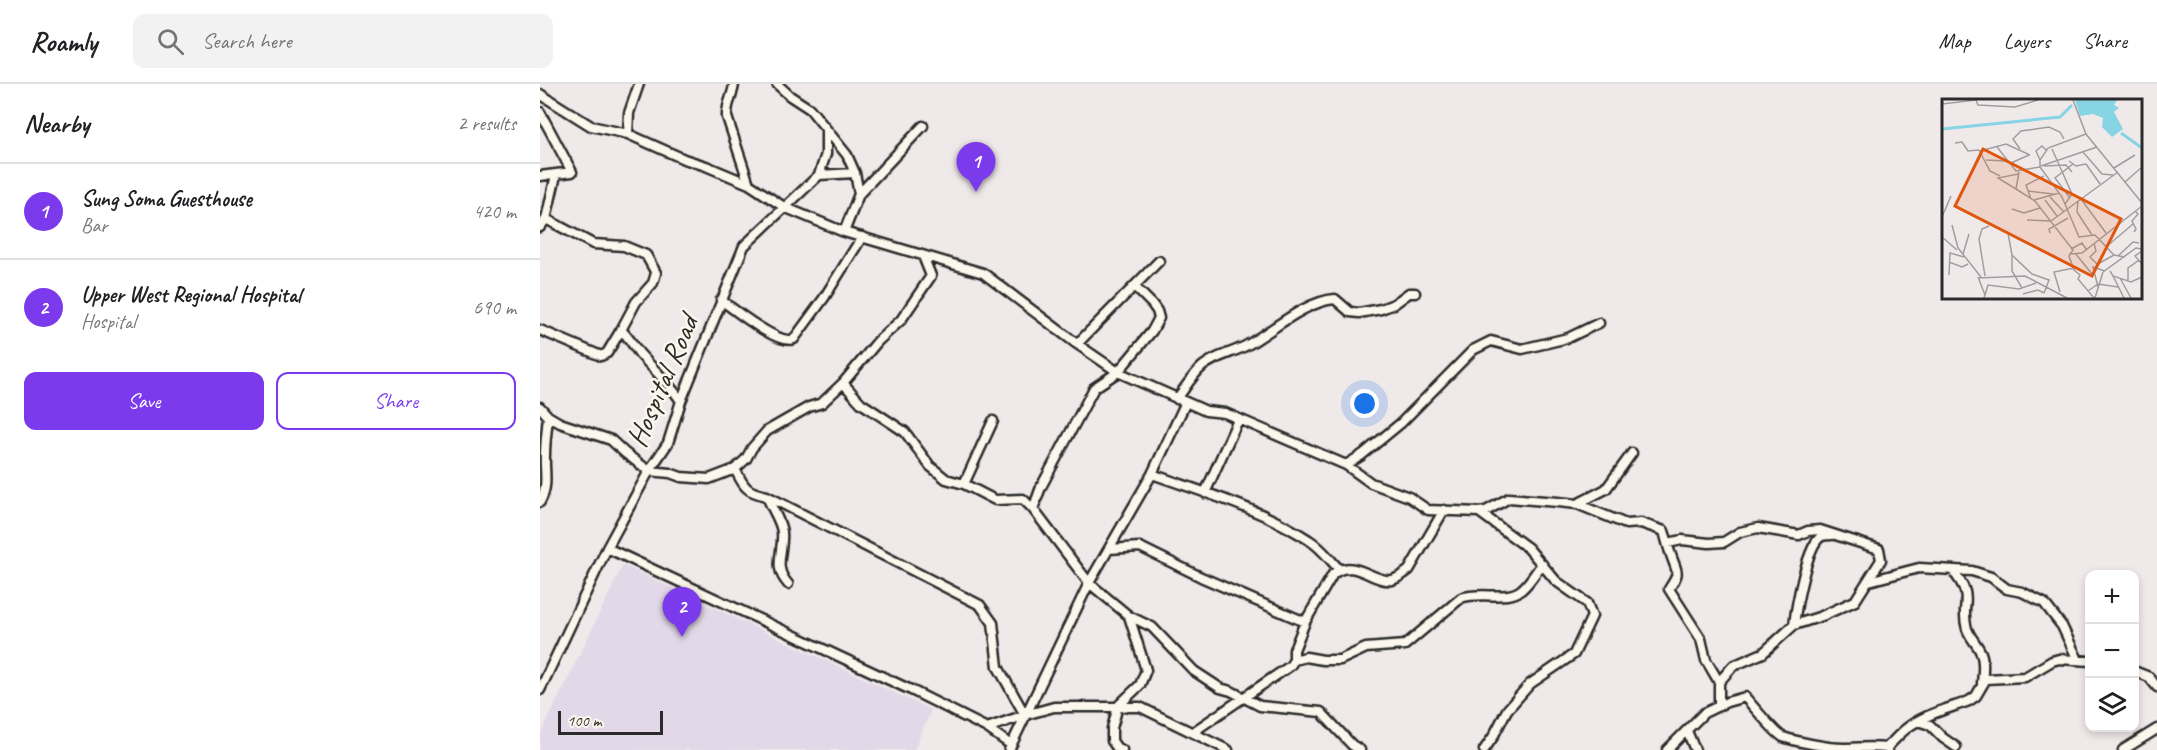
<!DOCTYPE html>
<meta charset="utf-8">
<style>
:root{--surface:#fff;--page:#f2f2f2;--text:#202124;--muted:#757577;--line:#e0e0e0;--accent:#7c3aed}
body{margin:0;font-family:Caveat,sans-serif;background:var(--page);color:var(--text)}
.controls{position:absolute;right:18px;bottom:18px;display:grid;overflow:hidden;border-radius:12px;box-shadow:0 3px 9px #0003}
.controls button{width:54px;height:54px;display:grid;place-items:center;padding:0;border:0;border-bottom:2px solid var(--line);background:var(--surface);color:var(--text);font:30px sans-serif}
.scale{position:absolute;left:18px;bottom:15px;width:105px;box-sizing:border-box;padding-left:6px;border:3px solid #2b2b2b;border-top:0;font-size:16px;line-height:21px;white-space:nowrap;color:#2b2b2b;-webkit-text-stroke:4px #fbf7ec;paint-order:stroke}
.you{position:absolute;left:825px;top:320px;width:21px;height:21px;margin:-15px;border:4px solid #fff;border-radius:50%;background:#1a73e8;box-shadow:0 0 0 9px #1a73e833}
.badge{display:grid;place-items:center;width:39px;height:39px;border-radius:50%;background:var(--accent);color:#fff;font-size:20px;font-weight:700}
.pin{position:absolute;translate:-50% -50px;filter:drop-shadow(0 2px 3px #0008)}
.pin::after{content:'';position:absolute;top:32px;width:21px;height:18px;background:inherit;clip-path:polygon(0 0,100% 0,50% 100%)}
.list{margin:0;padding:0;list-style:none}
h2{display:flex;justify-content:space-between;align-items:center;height:78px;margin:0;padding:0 24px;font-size:26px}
h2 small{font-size:20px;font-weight:400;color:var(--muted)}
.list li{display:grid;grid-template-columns:39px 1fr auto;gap:18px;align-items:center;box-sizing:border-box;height:96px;padding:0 24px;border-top:2px solid var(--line)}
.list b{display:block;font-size:22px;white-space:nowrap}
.list p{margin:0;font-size:20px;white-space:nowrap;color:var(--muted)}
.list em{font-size:20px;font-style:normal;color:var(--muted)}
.actions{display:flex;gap:12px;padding:18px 24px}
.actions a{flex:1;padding:14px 0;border:2px solid var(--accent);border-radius:12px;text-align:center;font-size:21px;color:var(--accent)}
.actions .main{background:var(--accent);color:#fff}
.icon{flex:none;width:33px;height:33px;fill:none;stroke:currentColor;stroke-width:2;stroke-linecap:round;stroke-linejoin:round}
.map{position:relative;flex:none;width:1617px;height:666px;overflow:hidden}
header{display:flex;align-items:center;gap:36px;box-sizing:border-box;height:84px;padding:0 30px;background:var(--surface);border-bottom:2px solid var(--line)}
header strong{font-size:28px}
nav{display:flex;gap:33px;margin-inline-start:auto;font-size:21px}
.search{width:420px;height:54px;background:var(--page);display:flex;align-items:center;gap:15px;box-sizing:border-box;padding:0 21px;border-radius:12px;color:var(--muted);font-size:22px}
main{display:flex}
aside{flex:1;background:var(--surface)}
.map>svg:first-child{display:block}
</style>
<header>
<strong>Roamly</strong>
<div class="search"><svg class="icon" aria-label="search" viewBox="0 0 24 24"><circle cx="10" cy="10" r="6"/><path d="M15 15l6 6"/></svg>Search here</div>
<nav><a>Map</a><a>Layers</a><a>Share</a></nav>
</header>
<main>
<aside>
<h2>Nearby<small>2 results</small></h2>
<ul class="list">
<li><span class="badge">1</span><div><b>Sung Soma Guesthouse</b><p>Bar</p></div><em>420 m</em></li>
<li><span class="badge">2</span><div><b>Upper West Regional Hospital</b><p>Hospital</p></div><em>690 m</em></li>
</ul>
<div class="actions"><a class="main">Save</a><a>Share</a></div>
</aside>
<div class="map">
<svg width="1617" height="666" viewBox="0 0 1617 666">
<rect width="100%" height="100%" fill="#f0e9ea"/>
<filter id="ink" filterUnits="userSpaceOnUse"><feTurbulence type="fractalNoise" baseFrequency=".0167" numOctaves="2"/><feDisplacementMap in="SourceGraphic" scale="12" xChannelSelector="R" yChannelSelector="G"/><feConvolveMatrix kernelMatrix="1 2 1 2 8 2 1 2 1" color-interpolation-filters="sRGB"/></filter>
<g filter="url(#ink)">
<!-- built -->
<path fill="#e2d8e8" d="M83,481L391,626L374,666H0V652Z"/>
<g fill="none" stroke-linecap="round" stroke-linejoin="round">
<defs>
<path id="street" d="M194,0C193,12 186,20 187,33L209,100
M237,0L250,12L270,25L307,71L315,89L319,110L304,148L443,189L537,260L578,288L666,327L685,329L806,381L831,399L869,413L888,426L939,428L946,427L969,414L1018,418L1037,420L1086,440L1101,439L1124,447
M0,10L51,42L88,50L144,75L166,82L209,100L244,123L304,148
M0,28L32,88L0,92
M88,50L89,29L99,0
M279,91L286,70V46
M319,110L383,42
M6,135L53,160L84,162L106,171L116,189L113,199L96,218L81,246C88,252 93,261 99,269C113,285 129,299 141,317
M0,143L6,135L16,91
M181,216C195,226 239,262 254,255L284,214L322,153
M0,246L61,272L67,269L81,246
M537,260L619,177
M303,299L338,257L361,236L391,192L383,172
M637,315C645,304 653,290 663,282C677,271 694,269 709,260C733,246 766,217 795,215L810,228L819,229L841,225L854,220L869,209H875
M0,323L8,332L20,339L71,356L85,369L109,387L130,389L141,393L169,395L195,385L206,375L212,364L227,347L269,323L282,319L303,299L321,319L365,348L390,382L406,395L424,400L455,416L483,415L493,425L549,499L589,532L612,543L654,587L680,604L691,607L720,622L781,628L812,661L820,666
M806,381L822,371L861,339L933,266L951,257L982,265L1028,254L1059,239
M195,385C204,403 206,408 227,412L440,521L453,539L458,583L485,631
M612,390C665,409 722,425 769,456C781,463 790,476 799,485
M424,400L453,337
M665,409L698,336
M227,412C231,424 241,437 242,448C244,469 232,482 248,500
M0,418C9,401 4,388 5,371C5,358 7,345 8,332
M1037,420L1066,405L1092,369
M493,425L501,403L554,304L578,288L612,247L619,234L617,227L612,220L594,202
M939,428L988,464L1016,497L1047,519L1052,532L1034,570L990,600L967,626L953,653L944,666
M67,464L371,606L447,644L471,661
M569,465L600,463L661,493L765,538
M1412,486C1437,516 1419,518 1427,545C1430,553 1435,558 1439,565C1445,575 1443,588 1442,599
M1329,497L1379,484L1432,487L1451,493L1467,505L1482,508L1504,519L1522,542L1538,576
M1254,541C1256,524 1267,459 1282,452C1285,451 1289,451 1292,451
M754,576L766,573L783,576H800L826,564L865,561L921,514C940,507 967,517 981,506C989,500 995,489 1002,480
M1594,587L1609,593L1617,603
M1179,598L1193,582L1223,569L1254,541L1282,532L1315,517L1341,476L1339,465L1280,446L1268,447L1259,451L1218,444L1200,448L1184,458L1169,459L1142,456L1128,459L1124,447C1126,455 1128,463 1131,471C1137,489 1141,487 1129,505L1161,555L1166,576L1179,598V622
M0,606L67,464L109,387L128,359L141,317L204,162L279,91L315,89
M1378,637L1390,641L1403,654L1416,663
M447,644L485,631L514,623H600L688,666
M1147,647L1155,666
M653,648L750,582L754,576V566L765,538L793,490C814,473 833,499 852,496C858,494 864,490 869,486L904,426
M1346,664C1353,658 1359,650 1367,644C1385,630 1408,625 1429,617L1436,612L1446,595L1485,593L1512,577L1519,575L1550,577
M469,666L549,499L612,390L646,318
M582,666L577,664L572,657V644L578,622L600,601L606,586L589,532
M1127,666L1164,629L1187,618L1205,613C1212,621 1236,650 1243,653C1258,658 1288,664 1304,664C1318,664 1331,662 1346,664L1348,666
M1583,666L1617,645"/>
</defs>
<!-- street casing -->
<use href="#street" stroke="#2b2b2b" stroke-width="13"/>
<!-- street -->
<use href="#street" stroke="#fbf7ec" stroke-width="8"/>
</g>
</g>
<g text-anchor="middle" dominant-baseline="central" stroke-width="5" stroke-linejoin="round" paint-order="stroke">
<!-- street labels -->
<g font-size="30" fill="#2b2b2b" stroke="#fbf7ec">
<text transform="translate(122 297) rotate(-67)">Hospital Road</text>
</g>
</g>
<!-- overview -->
<g transform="translate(1402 15)">
<rect width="200" height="200" fill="#f0e9ea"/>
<path d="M133,1H175L172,6L177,9L172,13L181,30L170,38L160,28L161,19L151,15L138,17Z" fill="#86d4e4"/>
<path fill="none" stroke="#86d4e4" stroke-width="3" d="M0,30L118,18L130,6M179,34L200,49"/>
<path fill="none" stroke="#a19d9e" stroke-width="1.5" d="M34,1L36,6L73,8L96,1M131,1L144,35L200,104M0,5L34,1M13,44L20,43L26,52L37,51M55,48L74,72L98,68M78,50L71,40L79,32L107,28L118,33L122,40M110,50L130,95L123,105M37,51L48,72L58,77M38,52L64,45L88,56M141,53L160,75L171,76M44,61L64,62M98,61L94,52L100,47L104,51M127,62L134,67L144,65M69,64L87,56M144,65L158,85M99,67L155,48M102,67L124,66L130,73M98,68L120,98L137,138L153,136L172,156L183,158M98,68V61L106,49L144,35M172,69L193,56M76,75L56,79L74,90L77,73M183,83L200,68M74,90L93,102L131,151L127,157L132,171L138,176L136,180L152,199M86,92L111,95M108,98L122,113M128,99L113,79L131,65M89,100L84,86L102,77M139,100L164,134M92,101L117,94M103,101L115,117M136,102L135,113L150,136M70,110L82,114L98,109M0,118L9,97M85,121L109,122M109,122L176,73M10,126L16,149L39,178M192,133L194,130L190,122L196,115L193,112M66,134L70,156L90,175L107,181L102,194M108,134L107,130L126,119M0,138L15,151M152,144L154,152L148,158L155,165M164,148L191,125M129,150L140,144L144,150M200,152L193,157L200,165M133,154L150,175M21,155L27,135M127,155L140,154L200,107M70,156V172L80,189M176,157L191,143L197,144M7,163L20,168L26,165M154,166L172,156M168,172L171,177L189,183L200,178M7,176L8,154L22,158M43,177L37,140L40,130L47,127M171,177L182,199M36,178L43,196M36,179L83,177L125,199M178,179L189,199M186,181V169L197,161M156,188L151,168L163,172M146,192L156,185L176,188M118,193L112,173L132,169M81,195L96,191L102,194M42,199L46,186L77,190L94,184M153,199L161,173L194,149L200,150"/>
<path fill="#df570e" fill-opacity="0.15" stroke="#df570e" stroke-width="3" d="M41,50L179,120L150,177L13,107Z"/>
<rect width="200" height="200" fill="none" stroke="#2b2b2b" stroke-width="3"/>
</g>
</svg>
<div class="controls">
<button>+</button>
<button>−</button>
<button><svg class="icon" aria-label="layers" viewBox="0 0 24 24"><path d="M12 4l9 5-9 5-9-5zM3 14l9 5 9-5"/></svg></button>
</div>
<div class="scale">100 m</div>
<div class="you"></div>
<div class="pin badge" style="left:436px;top:108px">1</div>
<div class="pin badge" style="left:142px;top:553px">2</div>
</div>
</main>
